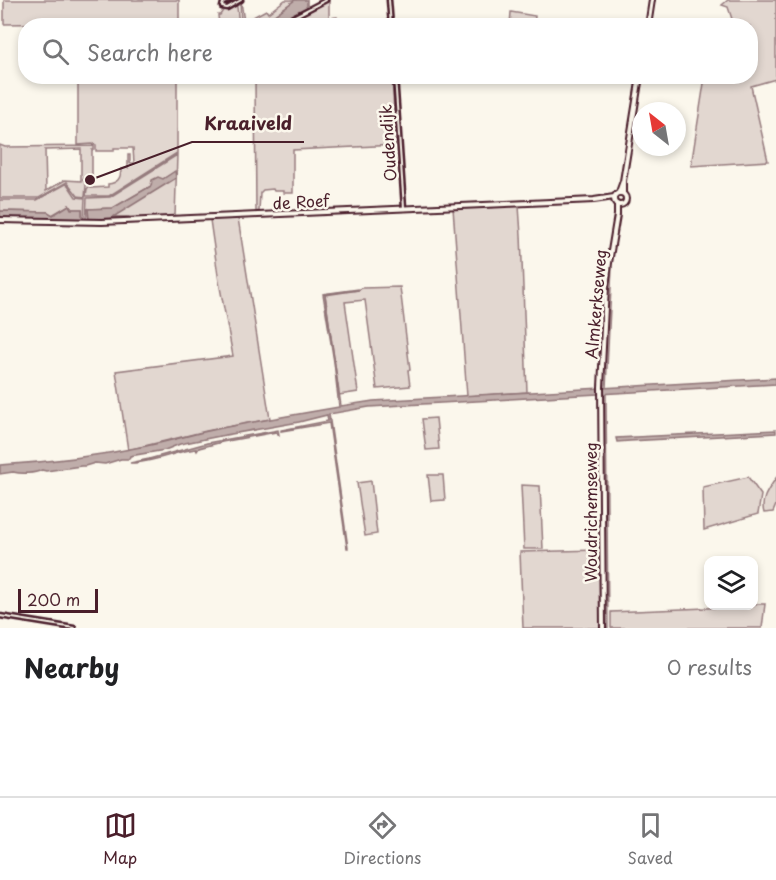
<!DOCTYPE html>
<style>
:root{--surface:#fff;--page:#f6f6f6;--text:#202124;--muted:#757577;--line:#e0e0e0;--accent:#4a1f2b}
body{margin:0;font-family:"Playpen Sans",sans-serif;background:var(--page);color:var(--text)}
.controls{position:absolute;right:18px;bottom:18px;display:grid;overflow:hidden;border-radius:12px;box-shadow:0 3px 9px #0003}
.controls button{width:54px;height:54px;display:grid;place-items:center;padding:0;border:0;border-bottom:2px solid var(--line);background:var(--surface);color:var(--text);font:30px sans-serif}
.compass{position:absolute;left:632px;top:102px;width:54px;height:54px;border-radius:50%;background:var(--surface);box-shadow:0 3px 9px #0003;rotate:329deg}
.scale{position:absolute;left:18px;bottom:15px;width:80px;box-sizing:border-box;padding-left:6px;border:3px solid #4a1f2b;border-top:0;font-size:16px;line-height:21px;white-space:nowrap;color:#4a1f2b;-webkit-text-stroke:4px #fbf7ec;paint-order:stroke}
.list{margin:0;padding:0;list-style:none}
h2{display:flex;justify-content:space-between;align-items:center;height:78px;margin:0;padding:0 24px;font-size:26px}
h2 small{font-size:20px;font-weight:400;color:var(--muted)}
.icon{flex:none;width:33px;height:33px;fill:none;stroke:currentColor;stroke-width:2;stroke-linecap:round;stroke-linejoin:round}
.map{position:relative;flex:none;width:776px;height:628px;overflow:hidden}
.search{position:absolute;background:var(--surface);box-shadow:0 3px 9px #0003;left:18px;right:18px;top:18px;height:66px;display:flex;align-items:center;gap:15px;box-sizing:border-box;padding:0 21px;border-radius:24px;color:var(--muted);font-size:22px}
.sheet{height:168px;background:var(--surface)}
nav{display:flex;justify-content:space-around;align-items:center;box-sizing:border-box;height:84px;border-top:2px solid var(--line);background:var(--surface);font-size:16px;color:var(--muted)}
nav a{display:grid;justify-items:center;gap:3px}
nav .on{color:var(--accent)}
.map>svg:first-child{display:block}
</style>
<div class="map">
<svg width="776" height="628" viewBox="0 0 776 628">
<rect width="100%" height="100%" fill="#fbf7ec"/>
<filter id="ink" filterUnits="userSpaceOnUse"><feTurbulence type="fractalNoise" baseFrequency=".0167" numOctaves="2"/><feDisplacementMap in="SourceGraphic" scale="12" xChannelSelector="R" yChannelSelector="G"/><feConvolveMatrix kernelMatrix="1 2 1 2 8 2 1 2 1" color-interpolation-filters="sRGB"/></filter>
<g filter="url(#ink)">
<!-- green -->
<path fill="#e2d7d0" stroke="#967b7e" stroke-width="1.5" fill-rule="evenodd" d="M4,0H179V25L79,26L78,23L4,24Z
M285,0H295L265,22L264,23L259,18L247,25H241L240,2L241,1L244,22L266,10L268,13Z
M728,0H776V79L751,86L768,161L691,166L705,77L750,76V26L734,25L728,7L722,5Z
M329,1V18L337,17L338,25H289L287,22Z
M235,4L237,7L239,25H219L218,15H220L224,9Z
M511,12L535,16L534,25H510Z
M78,77H177V153L109,196H86L87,189L90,185L91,188L108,187V184C118,183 121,178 121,169L128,168V155H130V163H134L133,148H114V151H96V145L94,144V150H92V176H85L83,180L86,185L85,197L78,196L67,182L39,198H0V145L5,147L93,146L92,144L78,145ZM81,149V181L65,180L46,191L45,150Z
M255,77H392L396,145L293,150V193H283V191H274L273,189L263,190L260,193L259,211L256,212Z
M177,155L175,217L89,221L86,218L87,198L110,197ZM175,172L112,217H127L90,219L88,216V209L113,208L151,186L152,182L163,179Z
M66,184L68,185L76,197L85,198L84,217L82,220L0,219V218L82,219V209H72L69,205L52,215L48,212L0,211V200H37Z
M519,206L521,235L527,392L467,396L453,208Z
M238,218L270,419L206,431L128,450L116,371L233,356L219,282L210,220Z
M612,268L606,388H603L609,277L610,269Z
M400,287L410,370H408L410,386L377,389L365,300L345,302L358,392L339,395L325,294L358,290L362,288Z
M602,394H606L608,628H604Z
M436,418L439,449L426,450L422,419Z
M428,475H443L445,500L431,501Z
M748,477L761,495L758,514L704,530L703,487Z
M776,478V505L773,512L764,513C760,499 769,489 776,478Z
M371,481L377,534L365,536L357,483Z
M521,485L540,486L543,549H524Z
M599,550L600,628H523L520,552Z
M754,604H765L762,628H611V612L754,606Z"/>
<!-- water -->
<path fill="#bfadaa" stroke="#907477" stroke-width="1.5" d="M295,0H307V7L271,25H247L259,18L264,22H265Z
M175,171L176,178L113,217H128L127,218L89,219L88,209L113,208L151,186L152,180L158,177L163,179Z
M69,205L71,209H82V219L0,218V211L48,212L53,215Z
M358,289V290L325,295L341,406L373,401L776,378V384L369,407L329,414L348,548H347L329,423L281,431V430L328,421L327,415L299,422L220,436L180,444L165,450L130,456L129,459H121L105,464L95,463L85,466H81L46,471L42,470C34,474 21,474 13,472L0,474V465C49,462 98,456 146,446C170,441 193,434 217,429C258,421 298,414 339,407L334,362L323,294Z
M278,430L279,435L276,432L222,442L199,448L197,451L196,449C177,451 148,464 130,463L149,459L207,443Z
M776,430V433L630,441L617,442L616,438Z"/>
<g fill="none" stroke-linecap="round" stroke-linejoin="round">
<defs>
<path id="minor" d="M229,0L223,3L222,7L227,8L241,0
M389,0L391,26
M276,26L326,0
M395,76L404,208
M0,616L74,628"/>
<path id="tertiary" d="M648,26L652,0
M623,181L640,76
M619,192L623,181V193
M614 199a6 6 0 1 1 12 0a6 6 0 1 1-12 0Z
M0,220L102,222L594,200L614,197
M603,628L601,387L606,287L609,263L617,215V204"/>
</defs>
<!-- minor casing -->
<use href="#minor" stroke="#4a1f2b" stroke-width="7"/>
<!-- tertiary casing -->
<use href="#tertiary" stroke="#4a1f2b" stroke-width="8"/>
<!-- minor -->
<use href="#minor" stroke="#fbf7ec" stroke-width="2"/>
<!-- tertiary -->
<use href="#tertiary" stroke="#fbf7ec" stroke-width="4"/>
</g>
</g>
<g text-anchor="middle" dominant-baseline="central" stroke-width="5" stroke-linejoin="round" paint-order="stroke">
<!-- street labels -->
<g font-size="16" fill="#4a1f2b" stroke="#fbf7ec">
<text transform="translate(387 143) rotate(-94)">Oudendijk</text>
<text transform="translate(301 201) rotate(-3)">de Roef</text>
<text transform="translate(595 304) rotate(-85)">Almkerkseweg</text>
<text transform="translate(590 512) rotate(-90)">Woudrichemseweg</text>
</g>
</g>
<!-- callouts -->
<path fill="none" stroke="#4a1f2b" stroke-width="2" d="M90 180L192 142H304"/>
<circle fill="#4a1f2b" stroke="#fbf7ec" stroke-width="2" cx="90" cy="180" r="6"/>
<g font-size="18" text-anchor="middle" font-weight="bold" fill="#4a1f2b" stroke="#fbf7ec" stroke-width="5" stroke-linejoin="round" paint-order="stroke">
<text x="248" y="130">Kraaiveld</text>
</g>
</svg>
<div class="controls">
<button><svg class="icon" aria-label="layers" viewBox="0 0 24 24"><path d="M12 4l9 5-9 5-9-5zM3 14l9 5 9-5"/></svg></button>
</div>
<svg class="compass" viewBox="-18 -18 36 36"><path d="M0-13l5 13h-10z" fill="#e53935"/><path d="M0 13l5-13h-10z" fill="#757577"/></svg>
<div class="scale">200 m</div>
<div class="search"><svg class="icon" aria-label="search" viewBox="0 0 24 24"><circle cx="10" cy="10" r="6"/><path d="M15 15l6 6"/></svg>Search here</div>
</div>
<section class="sheet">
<h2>Nearby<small>0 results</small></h2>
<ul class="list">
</ul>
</section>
<nav>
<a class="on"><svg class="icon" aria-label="map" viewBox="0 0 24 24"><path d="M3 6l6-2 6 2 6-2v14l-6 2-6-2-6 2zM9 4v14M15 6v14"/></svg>Map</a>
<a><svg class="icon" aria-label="directions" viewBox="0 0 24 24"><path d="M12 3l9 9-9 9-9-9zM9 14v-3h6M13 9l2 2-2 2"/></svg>Directions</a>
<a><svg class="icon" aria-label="saved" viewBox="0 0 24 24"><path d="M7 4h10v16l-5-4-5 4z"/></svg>Saved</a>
</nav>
